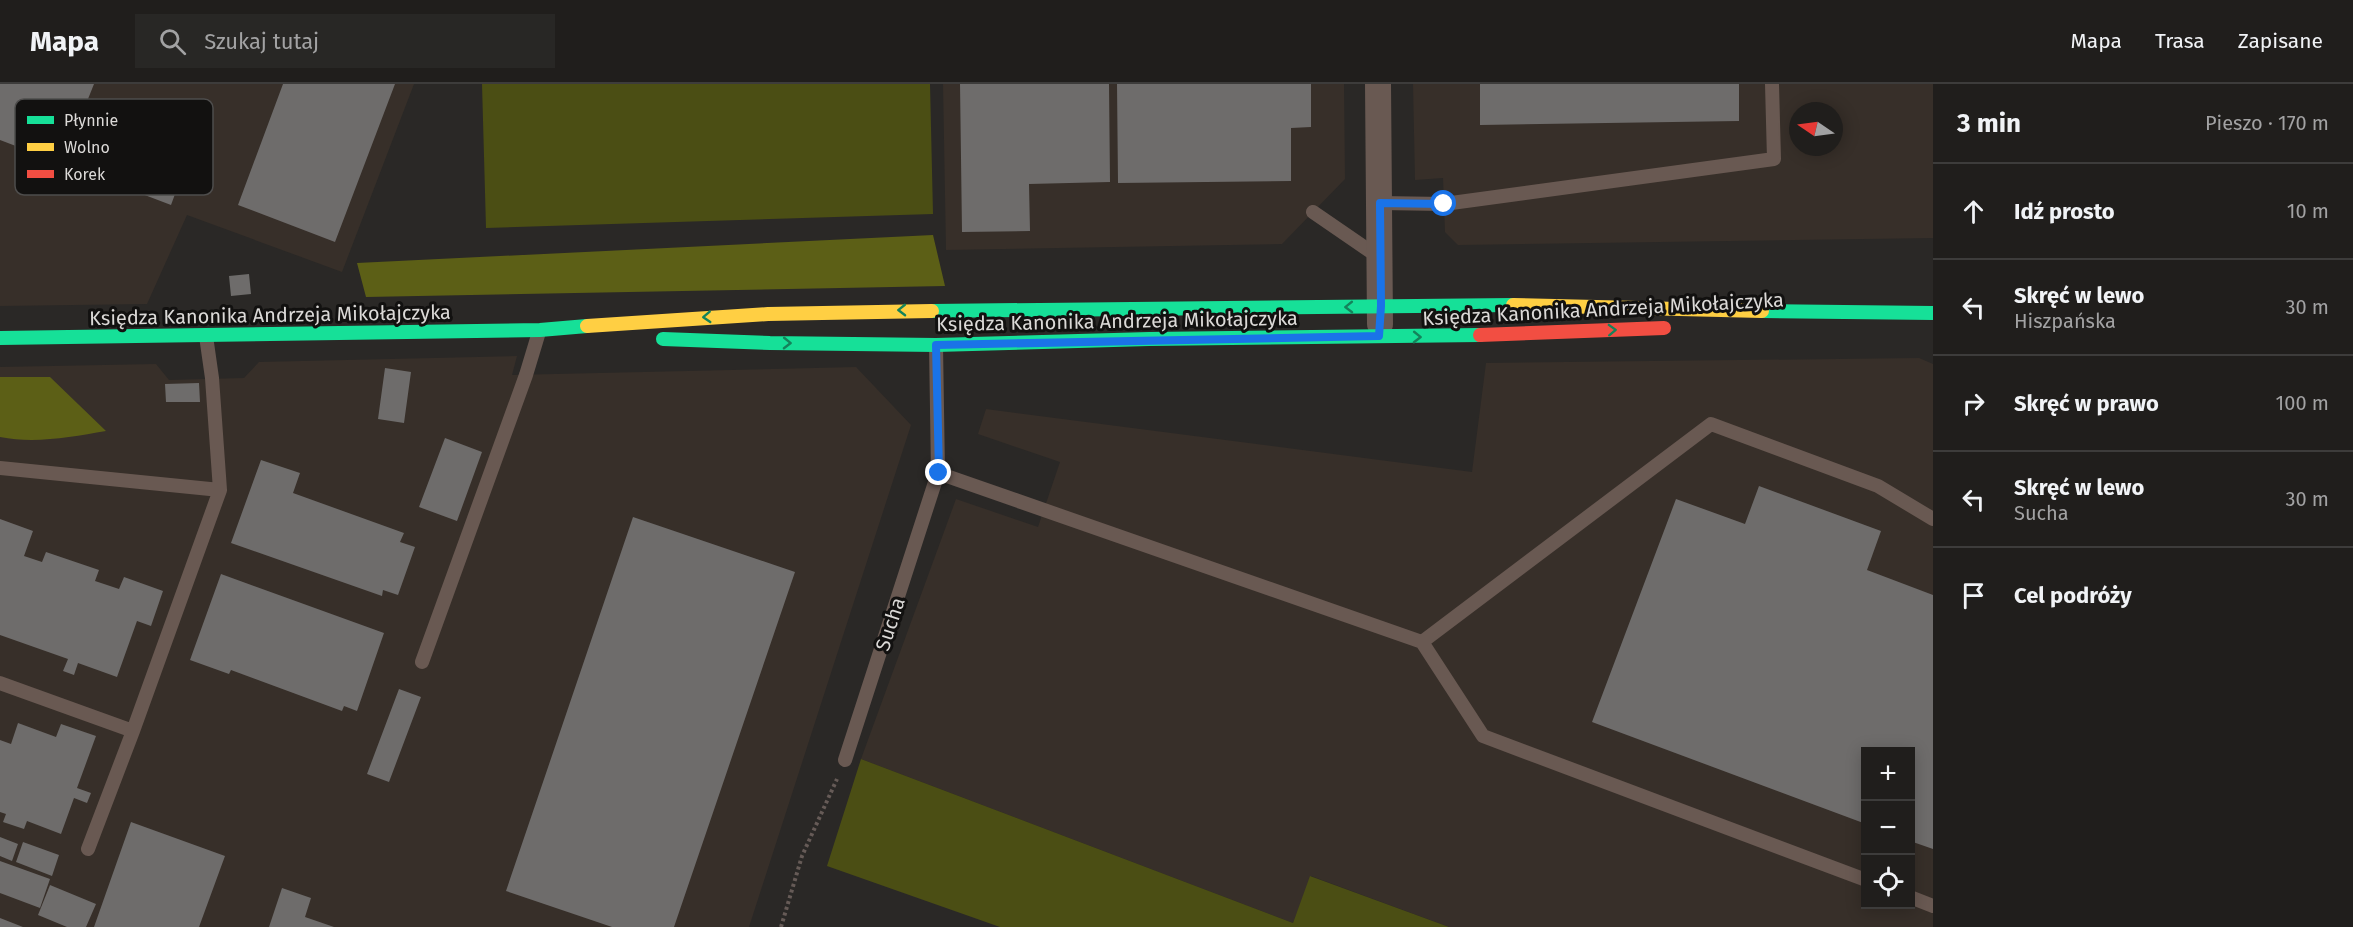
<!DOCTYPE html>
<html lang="pl">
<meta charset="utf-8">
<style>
:root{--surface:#201e1c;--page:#282725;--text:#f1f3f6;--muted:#a2a2a3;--line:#3d3c3b}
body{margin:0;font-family:"Fira Sans",sans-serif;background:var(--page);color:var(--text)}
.controls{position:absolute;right:18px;bottom:18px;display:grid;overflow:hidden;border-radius:0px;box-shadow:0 3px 15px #0003}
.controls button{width:54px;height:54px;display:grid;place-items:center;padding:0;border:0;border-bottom:2px solid var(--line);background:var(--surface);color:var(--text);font:30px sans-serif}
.compass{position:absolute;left:1789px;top:18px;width:54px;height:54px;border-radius:50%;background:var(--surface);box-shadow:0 3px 15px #0003;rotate:283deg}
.stop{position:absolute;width:18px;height:18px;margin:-14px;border:4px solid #1a73e8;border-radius:50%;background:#fff}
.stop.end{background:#1a73e8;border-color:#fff;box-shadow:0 2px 6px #0008}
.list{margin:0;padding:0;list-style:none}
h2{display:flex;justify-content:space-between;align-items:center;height:78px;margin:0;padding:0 24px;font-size:26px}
h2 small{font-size:20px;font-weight:400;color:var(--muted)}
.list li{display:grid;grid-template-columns:39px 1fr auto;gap:18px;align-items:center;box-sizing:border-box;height:96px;padding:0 24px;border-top:2px solid var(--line)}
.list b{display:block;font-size:22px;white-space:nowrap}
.list p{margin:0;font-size:20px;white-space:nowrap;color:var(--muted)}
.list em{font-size:20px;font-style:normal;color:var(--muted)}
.icon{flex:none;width:33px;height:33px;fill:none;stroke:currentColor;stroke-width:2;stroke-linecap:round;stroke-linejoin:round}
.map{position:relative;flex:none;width:1933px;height:843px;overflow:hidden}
header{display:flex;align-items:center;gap:36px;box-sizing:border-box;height:84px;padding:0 30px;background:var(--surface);border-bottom:2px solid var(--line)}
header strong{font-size:28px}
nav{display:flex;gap:33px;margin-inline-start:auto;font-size:21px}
.search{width:420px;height:54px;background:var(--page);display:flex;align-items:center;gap:15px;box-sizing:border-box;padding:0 21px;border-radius:0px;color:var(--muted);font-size:22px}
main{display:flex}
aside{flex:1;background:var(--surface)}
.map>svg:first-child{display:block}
</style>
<header>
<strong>Mapa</strong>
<div class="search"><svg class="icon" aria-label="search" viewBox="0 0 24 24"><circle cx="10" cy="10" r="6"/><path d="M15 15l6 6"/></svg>Szukaj tutaj</div>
<nav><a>Mapa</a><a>Trasa</a><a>Zapisane</a></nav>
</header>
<main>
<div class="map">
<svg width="1933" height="843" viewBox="0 0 1933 843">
<rect width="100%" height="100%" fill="#2a2826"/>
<!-- built -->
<path fill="#372f29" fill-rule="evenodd" d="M0,0H414L342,188L187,131L147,220L0,222Z
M943,0H1344L1345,95L1282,160L946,166Z
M1413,0H1933V154L1458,161L1445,148L1443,94L1415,96ZM1798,27H1834V63H1798Z
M517,272L512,291L856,283L911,341L749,843H0V283L156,280L169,296L244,294L259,278Z
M1919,274L1933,280V843H1449L1311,792L1293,839L861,675L956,415L1038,443L1060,378L978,350L986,325L1472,388L1486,279ZM1866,668H1910V820H1866Z"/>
<!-- green -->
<path fill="#4b4e14" d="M482,0H930L933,130L486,144Z
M861,675L1293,839L1310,792L1449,843H1000L827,782Z"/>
<!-- forest -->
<path fill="#5c5f16" d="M933,151L945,202L366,213L357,179Z
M0,293H50L106,347C71,353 35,360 0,353Z"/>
<!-- building -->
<path fill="#6e6c6b" d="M0,0H94L88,15L195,56L171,121L0,56Z
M283,0H395L335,158L238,121Z
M960,0H1109L1110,98L1029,100L1030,147L962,148Z
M1117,0H1311V43L1291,44V97L1118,99Z
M1480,0H1739V37L1480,41Z
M249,190L251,210L231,212L229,192Z
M385,284L411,288L404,339L378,335Z
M199,299L200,318H166L165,300Z
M445,354L482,368L457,437L419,423Z
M261,376L300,389L293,409L404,449L400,458L415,463L398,511L383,506L382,512L231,459Z
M1759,402L1881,447L1867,486L1933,511V765L1910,757V668H1866V740L1592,638L1676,415L1745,440Z
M633,433L795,488L674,843H612L506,807Z
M0,435L33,447L24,472L42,478L46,468L99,486L95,497L119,505L124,493L163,507L151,542L137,537L117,593L78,579L74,591L63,587L68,575L0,551Z
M221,490L384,549L357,627L344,622L342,627L231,586L229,590L190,576Z
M399,605L421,613L389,698L367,690Z
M18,639L56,653L61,640L96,652L77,704L91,709L87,719L74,714L61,750L27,737L24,745L3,738L6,730L0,728V656L11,660Z
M131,738L225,772L199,843H94Z
M0,753L18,760L12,777L0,772Z
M23,758L59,771L52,792L16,778Z
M0,777L50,795L40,824L0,809Z
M50,801L96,820L86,843H67L38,831Z
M282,804L311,814L305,833L334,843H269Z
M0,834L23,843H0Z"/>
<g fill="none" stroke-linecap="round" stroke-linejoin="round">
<!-- path -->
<path stroke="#665b57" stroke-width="4" stroke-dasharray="3 3" stroke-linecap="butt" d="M781,843L802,772L837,695"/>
<!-- lane -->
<path stroke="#695952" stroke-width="14" d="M1380,119L1444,120L1774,75L1772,0
M1313,128L1380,174
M0,384L220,406
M938,389L1422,558L1483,652L1866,796
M1422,558L1711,340L1878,402L1933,435
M422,578L526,291L539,248
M0,599L133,647
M845,676L938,389L936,261
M88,765L133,647L220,406L212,294L206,252
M1910,813L1933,822"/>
<!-- street -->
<path stroke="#695952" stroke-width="26" d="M1378,0L1380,240"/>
<!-- fast -->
<path stroke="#16e098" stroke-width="14" d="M932,227L1513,221
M1762,227L1933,229
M0,254L540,246L587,242
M663,255L770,259L936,261L1149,255L1480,251"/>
<!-- slow -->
<path stroke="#ffcf43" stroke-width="14" d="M1513,221L1762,227
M587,242L768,230L932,227"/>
<!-- jam -->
<path stroke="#f24e42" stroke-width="14" d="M1480,251L1664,244"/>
</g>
<!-- one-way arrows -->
<defs><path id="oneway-chevron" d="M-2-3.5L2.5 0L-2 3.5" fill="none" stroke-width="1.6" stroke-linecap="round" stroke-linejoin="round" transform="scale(1.5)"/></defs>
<g stroke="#14835b">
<use href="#oneway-chevron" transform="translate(1349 223) rotate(179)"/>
<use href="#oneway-chevron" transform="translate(902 226) rotate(179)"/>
<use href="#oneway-chevron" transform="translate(707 233) rotate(177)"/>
<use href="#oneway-chevron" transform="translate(1612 246) rotate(-2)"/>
<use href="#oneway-chevron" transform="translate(1417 253) rotate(1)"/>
<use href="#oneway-chevron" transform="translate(787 259) rotate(1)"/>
</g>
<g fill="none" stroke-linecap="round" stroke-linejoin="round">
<!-- route -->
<path stroke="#1a73e8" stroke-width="8" d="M939,389L936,261L1379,252L1381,222L1380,119L1444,120"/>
</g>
<g text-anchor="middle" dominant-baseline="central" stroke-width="6" stroke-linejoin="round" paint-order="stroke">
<!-- street labels -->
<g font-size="20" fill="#dbd9d7" stroke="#121110">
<text transform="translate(1603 225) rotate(-3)">Księdza Kanonika Andrzeja Mikołajczyka</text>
<text transform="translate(270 231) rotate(-1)">Księdza Kanonika Andrzeja Mikołajczyka</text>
<text transform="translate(1117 237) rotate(-1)">Księdza Kanonika Andrzeja Mikołajczyka</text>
<text transform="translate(890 540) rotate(-72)">Sucha</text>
</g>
</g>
<!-- legend -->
<rect x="15" y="15" width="198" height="96" rx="9" fill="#121110" stroke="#4e4d4c" stroke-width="1.5"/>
<rect x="27" y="32" width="27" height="8" fill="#16e098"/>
<rect x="27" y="59" width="27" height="8" fill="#ffcf43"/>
<rect x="27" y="86" width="27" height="8" fill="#f24e42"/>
<g font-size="16" fill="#dbd9d7">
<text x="64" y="42">Płynnie</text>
<text x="64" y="69">Wolno</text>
<text x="64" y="96">Korek</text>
</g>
</svg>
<div class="controls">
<button>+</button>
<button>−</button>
<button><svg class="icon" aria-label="locate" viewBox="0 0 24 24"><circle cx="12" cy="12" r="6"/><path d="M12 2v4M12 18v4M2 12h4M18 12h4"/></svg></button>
</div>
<svg class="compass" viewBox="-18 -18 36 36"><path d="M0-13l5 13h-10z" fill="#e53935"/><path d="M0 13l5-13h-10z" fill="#a2a2a3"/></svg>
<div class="stop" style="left:1444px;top:120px"></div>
<div class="stop end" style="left:939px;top:389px"></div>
</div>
<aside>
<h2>3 min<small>Pieszo · 170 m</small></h2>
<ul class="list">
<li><svg class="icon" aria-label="ahead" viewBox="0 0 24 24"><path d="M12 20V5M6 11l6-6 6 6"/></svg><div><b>Idź prosto</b></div><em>10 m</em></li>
<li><svg class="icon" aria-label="left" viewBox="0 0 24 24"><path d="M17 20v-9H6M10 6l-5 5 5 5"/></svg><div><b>Skręć w lewo</b><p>Hiszpańska</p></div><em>30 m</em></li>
<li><svg class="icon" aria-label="right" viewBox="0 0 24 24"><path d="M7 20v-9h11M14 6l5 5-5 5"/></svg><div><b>Skręć w prawo</b></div><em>100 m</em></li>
<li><svg class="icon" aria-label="left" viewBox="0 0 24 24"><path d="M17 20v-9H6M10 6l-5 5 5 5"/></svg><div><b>Skręć w lewo</b><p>Sucha</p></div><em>30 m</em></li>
<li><svg class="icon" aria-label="arrive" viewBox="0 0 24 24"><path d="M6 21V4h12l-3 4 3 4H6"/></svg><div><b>Cel podróży</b></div></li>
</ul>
</aside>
</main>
